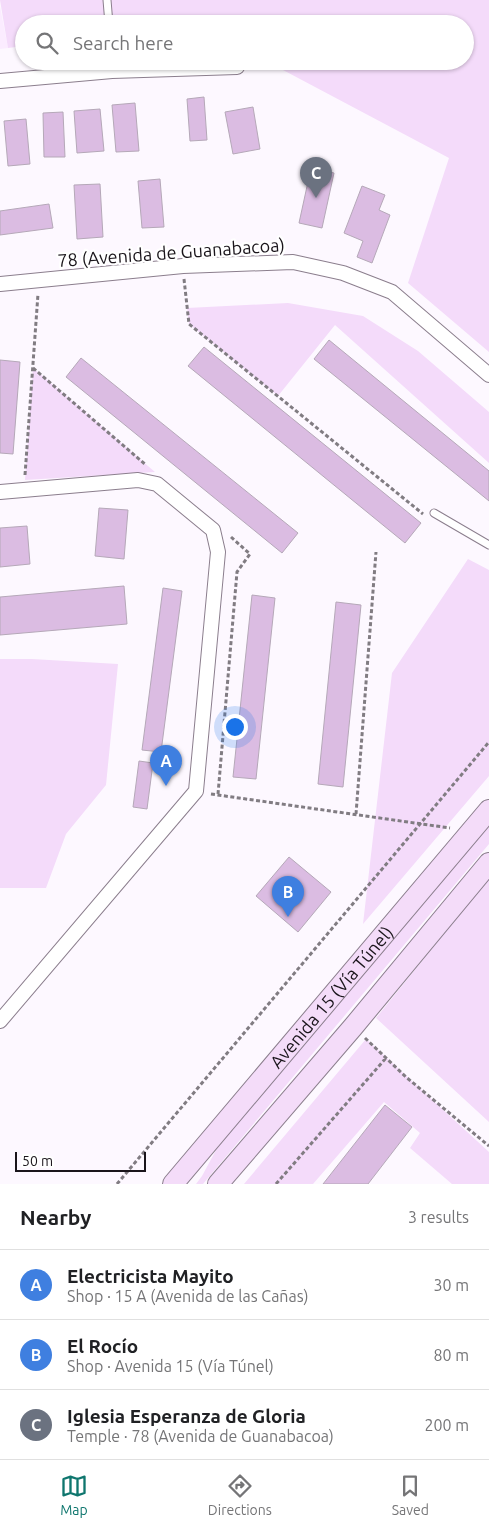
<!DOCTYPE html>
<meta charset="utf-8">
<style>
:root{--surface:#fff;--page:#f2f2f2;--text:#202124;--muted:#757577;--line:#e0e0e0;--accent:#0f766e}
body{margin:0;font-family:Ubuntu,sans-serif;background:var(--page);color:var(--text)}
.scale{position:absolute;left:15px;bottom:12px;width:131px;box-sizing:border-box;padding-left:5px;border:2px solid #1a151b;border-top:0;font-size:14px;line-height:18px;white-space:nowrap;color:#1a151b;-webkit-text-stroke:4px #fff;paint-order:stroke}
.you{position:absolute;left:234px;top:726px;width:18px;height:18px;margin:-12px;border:4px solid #fff;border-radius:50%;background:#1a73e8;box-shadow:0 0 0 8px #1a73e833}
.badge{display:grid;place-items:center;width:32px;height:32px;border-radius:50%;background:var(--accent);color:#fff;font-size:16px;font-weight:700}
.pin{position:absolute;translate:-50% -41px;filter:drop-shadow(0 1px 2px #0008)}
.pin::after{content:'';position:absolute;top:26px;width:18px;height:15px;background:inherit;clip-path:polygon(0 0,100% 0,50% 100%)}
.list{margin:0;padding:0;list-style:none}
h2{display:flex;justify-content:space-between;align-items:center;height:65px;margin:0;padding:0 20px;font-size:21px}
h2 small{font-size:16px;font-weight:400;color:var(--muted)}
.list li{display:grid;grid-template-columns:32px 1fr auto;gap:15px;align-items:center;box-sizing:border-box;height:70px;padding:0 20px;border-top:1px solid var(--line)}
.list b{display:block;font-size:19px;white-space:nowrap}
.list p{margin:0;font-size:16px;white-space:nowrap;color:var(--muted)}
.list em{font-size:16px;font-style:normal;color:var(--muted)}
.icon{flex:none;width:28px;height:28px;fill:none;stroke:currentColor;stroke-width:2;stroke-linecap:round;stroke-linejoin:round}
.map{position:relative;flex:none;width:489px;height:1184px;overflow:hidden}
.search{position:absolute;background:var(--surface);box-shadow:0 1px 4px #0004;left:15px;right:15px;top:15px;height:55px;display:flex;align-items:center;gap:12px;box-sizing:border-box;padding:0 18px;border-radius:28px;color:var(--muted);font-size:19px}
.sheet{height:275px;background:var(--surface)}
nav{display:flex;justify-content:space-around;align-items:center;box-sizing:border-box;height:70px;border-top:1px solid var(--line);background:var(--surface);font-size:14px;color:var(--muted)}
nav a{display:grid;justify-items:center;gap:2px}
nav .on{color:var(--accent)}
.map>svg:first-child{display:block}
</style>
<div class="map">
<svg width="489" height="1184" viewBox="0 0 489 1184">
<rect width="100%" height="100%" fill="#fdf8ff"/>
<!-- built -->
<path fill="#fbecff" d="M0,6L8,48L0,49Z"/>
<!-- green -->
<path fill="#f4dbfa" d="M0,0H489V352L408,283L449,158L266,61H465V24H24V46L8,48Z
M288,303L363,316L418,351L489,412V463L335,325L278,396L189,324L187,308Z
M33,368L155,472L25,480Z
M468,559L489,570V776L363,924L392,673Z
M0,659H32L118,664L106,785L66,834L46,888H0Z
M489,825V844L203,1184H196L202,1176L222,1139Z
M489,878V1122L376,1018Z
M366,1039L489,1152V1184H452L410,1148L420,1133L384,1102L313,1184H244Z"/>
<!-- building -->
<path fill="#dbbce2" stroke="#b5a8b8" d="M204,97L207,140L190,141L187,99Z
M135,103L139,151L116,152L112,105Z
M253,107L260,149L233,154L225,112Z
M100,109L104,151L77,153L74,111Z
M63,112L65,157H44L43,113Z
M26,119L30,164L8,166L4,121Z
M311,168L334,173L322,228L299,223Z
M160,179L164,227L142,228L138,181Z
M100,184L103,237L77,239L74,185Z
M362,186L385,195L379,210L390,215L372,263L357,257L363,241L344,233Z
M49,204L53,228L0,235V211Z
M329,340L489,471V501L314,359Z
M204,347L421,523L405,543L188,366Z
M81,358L298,533L282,553L66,377Z
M0,360L20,362L13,454L0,453Z
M99,508L128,510L124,559L95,556Z
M27,526L30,564L0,567V528Z
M124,586L127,624L0,635V597Z
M163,588L182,591L161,752L142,750Z
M252,595L275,598L256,779L233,777Z
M336,602L361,605L343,787L318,784Z
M139,761L153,763L147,809L133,807Z
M289,857L331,892L298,932L256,896Z
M385,1105L412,1127L368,1184H323Z"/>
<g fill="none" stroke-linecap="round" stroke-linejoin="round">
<defs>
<path id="lane" d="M107,0L109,24
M111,61L112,71
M434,513L489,545"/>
<path id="street" d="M0,81L112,71L237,67
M0,284L183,266L293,262L343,273L392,292L489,375
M0,492L138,480L157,484L213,530L218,552L196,791L0,1021"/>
<g id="secondary">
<path id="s1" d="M173,1184L489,810"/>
<path d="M218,1184L353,1027L489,863"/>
</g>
</defs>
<!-- lane casing -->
<use href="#lane" stroke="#8b7e8d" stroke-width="9"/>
<!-- street casing -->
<use href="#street" stroke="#8b7e8d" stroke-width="16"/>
<!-- secondary casing -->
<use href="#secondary" stroke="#8b7e8d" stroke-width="22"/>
<!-- path -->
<path stroke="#817c82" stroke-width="3" stroke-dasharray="4 2.5" stroke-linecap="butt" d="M184,279L189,324L423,514
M33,368L146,465
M25,475L38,294
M211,794L450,828
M218,794L237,572L250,554L231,537
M356,814L376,552
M365,1038L406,1077L489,1146
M117,1184L489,742
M276,1184L386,1058"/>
<!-- lane -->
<use href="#lane" stroke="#fff" stroke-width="7"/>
<!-- street -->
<use href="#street" stroke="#fff" stroke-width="14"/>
<!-- secondary -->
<use href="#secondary" stroke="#f4dcf9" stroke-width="20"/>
</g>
<g text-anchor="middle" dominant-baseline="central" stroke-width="4.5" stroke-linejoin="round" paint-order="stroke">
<!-- street labels -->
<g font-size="18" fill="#1a151b" stroke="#fff">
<text transform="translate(171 252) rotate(-4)">78 (Avenida de Guanabacoa)</text>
<text stroke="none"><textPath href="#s1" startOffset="245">Avenida 15 (Vía Túnel)</textPath></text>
</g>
</g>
</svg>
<div class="scale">50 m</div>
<div class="you"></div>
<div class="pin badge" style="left:166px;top:786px;background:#3f7fe0">A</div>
<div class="pin badge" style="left:288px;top:917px;background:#3f7fe0">B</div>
<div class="pin badge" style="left:316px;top:198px;background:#6b7280">C</div>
<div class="search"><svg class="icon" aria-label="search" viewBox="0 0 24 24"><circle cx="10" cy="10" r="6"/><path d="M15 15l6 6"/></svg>Search here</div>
</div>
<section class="sheet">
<h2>Nearby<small>3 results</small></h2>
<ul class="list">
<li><span class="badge" style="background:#3f7fe0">A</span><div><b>Electricista Mayito</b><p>Shop · 15 A (Avenida de las Cañas)</p></div><em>30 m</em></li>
<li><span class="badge" style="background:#3f7fe0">B</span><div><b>El Rocío</b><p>Shop · Avenida 15 (Vía Túnel)</p></div><em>80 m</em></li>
<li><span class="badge" style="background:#6b7280">C</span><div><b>Iglesia Esperanza de Gloria</b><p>Temple · 78 (Avenida de Guanabacoa)</p></div><em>200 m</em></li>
</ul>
</section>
<nav>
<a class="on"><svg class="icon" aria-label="map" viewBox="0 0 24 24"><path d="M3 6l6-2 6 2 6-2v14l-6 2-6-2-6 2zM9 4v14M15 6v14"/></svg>Map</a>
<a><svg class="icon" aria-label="directions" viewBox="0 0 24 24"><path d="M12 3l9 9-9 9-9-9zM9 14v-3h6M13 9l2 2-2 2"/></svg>Directions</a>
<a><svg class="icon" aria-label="saved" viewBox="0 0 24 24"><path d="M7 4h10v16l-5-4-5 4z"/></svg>Saved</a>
</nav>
